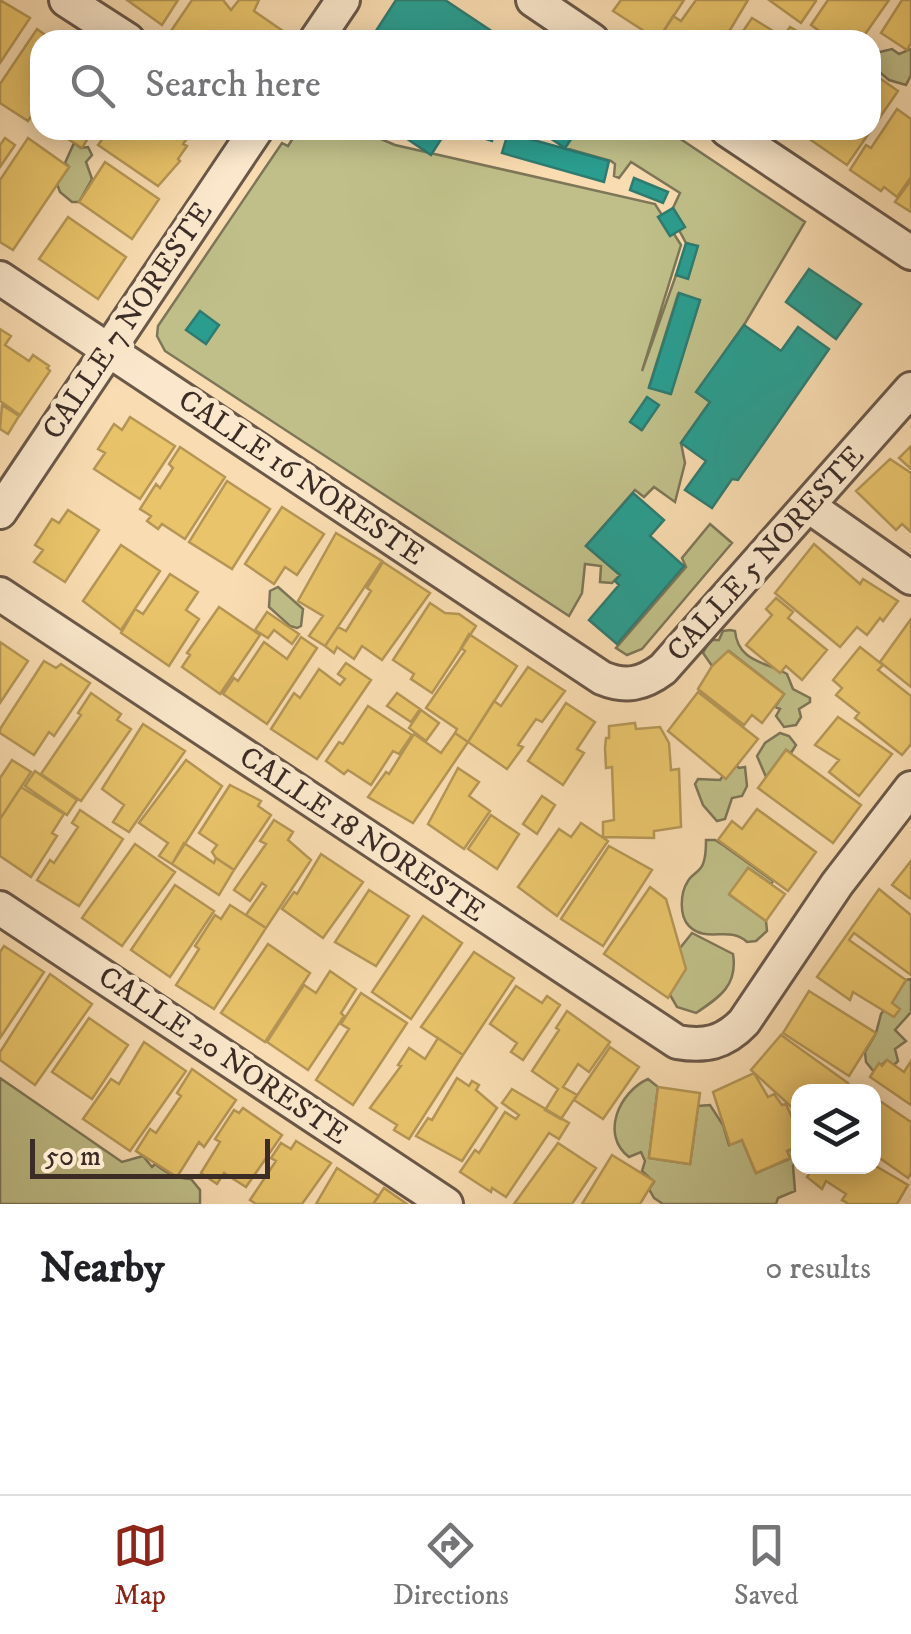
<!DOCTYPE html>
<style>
:root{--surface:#fff;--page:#f6f6f6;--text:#202124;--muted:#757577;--line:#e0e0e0;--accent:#8f2418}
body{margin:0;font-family:"IM FELL DW Pica",serif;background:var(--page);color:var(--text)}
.controls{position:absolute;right:30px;bottom:30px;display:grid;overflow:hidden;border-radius:20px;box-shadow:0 5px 25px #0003}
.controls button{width:90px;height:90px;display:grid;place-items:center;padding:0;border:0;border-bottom:2px solid var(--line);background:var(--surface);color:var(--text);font:50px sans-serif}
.scale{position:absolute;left:30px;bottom:25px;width:240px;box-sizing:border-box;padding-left:10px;border:5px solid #3b2c26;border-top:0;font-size:28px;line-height:35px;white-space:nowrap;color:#3b2c26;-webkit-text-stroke:8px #fbe8cc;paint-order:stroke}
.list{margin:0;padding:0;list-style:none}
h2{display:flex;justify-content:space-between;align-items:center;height:130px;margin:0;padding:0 40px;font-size:42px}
h2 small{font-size:32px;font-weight:400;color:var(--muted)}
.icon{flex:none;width:55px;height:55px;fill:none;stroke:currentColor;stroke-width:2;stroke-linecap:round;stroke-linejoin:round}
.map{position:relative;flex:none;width:911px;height:1204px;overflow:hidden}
.search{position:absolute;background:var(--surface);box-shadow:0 5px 25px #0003;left:30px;right:30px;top:30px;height:110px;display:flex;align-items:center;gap:25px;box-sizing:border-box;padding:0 35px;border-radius:30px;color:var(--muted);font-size:38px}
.sheet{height:290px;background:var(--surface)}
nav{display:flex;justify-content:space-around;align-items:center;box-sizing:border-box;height:140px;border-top:2px solid var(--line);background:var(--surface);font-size:28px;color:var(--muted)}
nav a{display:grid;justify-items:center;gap:5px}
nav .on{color:var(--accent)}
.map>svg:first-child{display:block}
</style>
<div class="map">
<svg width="911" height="1204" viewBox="0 0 911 1204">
<rect width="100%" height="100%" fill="#f9dcb1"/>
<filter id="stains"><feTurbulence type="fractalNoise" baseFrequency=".002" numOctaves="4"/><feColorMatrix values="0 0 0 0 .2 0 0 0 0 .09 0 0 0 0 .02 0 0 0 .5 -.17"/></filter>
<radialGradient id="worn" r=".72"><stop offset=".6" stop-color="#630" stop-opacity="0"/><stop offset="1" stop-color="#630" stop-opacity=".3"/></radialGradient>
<!-- green -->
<path fill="#c0bf89" stroke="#7e7658" stroke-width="2.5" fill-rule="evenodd" d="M871,47L880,52L892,49L899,54L911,49V75L906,85L889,80L871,65Z
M298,130H360L395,145L655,204L681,245L642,371L676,275L688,278L697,247L686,243L679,230L684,226L673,208L680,193L631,162L619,178L614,176L615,164L611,161L565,148L577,130H667L805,222L744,325L697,392L710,402L681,443L685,463L675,502L654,487L644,497L635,490L586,546L620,575L612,583L600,582L601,566L585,564L582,593L569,616L165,351L157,336L158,326L282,143L288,146ZM678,294L700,300L670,394L649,387ZM647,398L658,405L641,430L631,422Z
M74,143L81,148L88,147L92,155L86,162L92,179L79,202H72L60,192L57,184L69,167L65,163Z
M710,524L732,543L642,649L627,655L616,648L686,567L682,558Z
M278,587L303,609L301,626L297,628L290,626L269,607L270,591Z
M730,630L735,631C738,662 766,662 787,674L793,689L810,698V702L799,709L801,717L796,725L784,727L776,716L780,709L775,707L784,694L729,651L712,666L703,653L710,640H719L723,631Z
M780,733L789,736L796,745L791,753L786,750L766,777L757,756L765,743Z
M733,762L739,768L745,767L747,786L742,796L732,798L725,819L717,821L703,805L695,784L698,779L720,780Z
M706,840H715L723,845L773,881L771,884L748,868L730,895L766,921L767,931L756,941L747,942C730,925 707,944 689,926C679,916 680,893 688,881C692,874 700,872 703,864C706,857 706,848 706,840Z
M692,933L733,954C738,985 720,997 696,1013L677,1007L666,988L676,953Z
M911,979V1012L895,1030L906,1041L895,1049L898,1061L894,1065L887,1060L874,1072L866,1062L865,1052L876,1033L881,1014L906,980Z
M0,1078L122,1162L143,1156L152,1167L155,1164C165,1172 178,1179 191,1179L200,1190V1204H0Z
M648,1079L658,1087L649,1158L690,1164L698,1106L710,1105L723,1125L729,1145L742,1140L756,1173L789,1159L787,1151L798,1146V1157L793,1166L795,1191L778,1198L776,1204H663L654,1198L649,1189L654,1182L642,1171L645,1161L641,1152L629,1157C600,1135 619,1092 648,1079Z"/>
<!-- homes -->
<path fill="#e9c46a" stroke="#b59656" stroke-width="2.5" d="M0,0L30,18L0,63Z
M127,0H178L162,25Z
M192,0H223L231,10L239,0H259L254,11L283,31L276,40H184L171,31Z
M621,0H684L658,40L613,11Z
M696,0H748L724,40H658L673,16L681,21Z
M769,0H815L816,1L801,23Z
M828,0H889L861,40H832L811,25Z
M902,0H911V43L907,50L881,33Z
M752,18L783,37L790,27L800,33L796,40H737Z
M37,29L52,40H40V107L38,106L28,121L0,103V84Z
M871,72L898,91L847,165L805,136L809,130H871Z
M897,109L911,119V177L897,197L884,187L881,191L850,170L866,145L871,148Z
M54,130H93L82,148Z
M109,130H163L176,139L179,135L186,140L183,144L187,146L178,159L180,161L158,186L98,145Z
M5,138L15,145L0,167V145Z
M28,138L69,167L13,250L0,242V180Z
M105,162L159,199L132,239L79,202Z
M911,180V212L895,202Z
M68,217L126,257L98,299L39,259Z
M0,329L11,336L5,345L29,361L33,355L49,366L47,368L50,371L20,415L0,401Z
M2,405L19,416L8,434L0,429Z
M130,417L175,446L140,499L94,469L105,453L98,449L114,424L122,430Z
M911,446V469L899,458Z
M180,447L225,477L185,539L162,524L158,529L147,521L151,516L140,509L156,484L160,488L173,468L169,464Z
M890,459L911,473V532L902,524L896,530L856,491Z
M227,481L270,509L232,569L189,542Z
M282,507L324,534L297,575L285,567L274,584L245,564Z
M68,510L99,530L65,582L34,562L43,550L35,545L52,519L59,523Z
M336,533L382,561L325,646L309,636L323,616L298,601Z
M814,544L860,584L863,579L898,601L883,621L880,618L867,635L857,627L840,647L775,593Z
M121,545L160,571L121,630L83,601Z
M383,562L430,593L382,660L362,646L354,659L337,647L334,653L325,646L338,627L346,631L371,591L367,588Z
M170,574L198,592L186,610L199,619L169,666L121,633L135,609L143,614Z
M776,598L793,612L788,618L827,650L802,680L786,666L780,673L746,645L772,615L766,609Z
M430,603L445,613L459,614L476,626L432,693L411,679L414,674L393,660Z
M219,607L260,635L220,694L182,667L190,655L187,653Z
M267,612L299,634L292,644L274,630L268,638L255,630Z
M911,619V687L880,662Z
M469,634L517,666L468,742L455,733L457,729L426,708L465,651L461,648Z
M301,637L317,648L267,724L223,694L234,678L238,681L264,642L287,659Z
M0,642L28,661L0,703Z
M860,647L883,665L878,670L911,696V744L902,755L855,718L859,713L836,695L842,688L833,680Z
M728,651L784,694L762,723L752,715L744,725L698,689L712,666Z
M44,661L56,668L61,664L90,683L54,736L49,732L34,755L0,733V729Z
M346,663L371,680L317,759L271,729L294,693L300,698L319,669L340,685L345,679L338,674Z
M528,667L565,691L542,722L536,719L518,745L523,747L507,769L468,742L494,701L501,706Z
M698,692L758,739L726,779L668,731Z
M91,693L121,714L117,720L131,729L81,801L41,774L81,715L78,713Z
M397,693L420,709L411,722L387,706Z
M566,703L595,722L577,749L584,753L563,785L528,761Z
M368,706L412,735L399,754L393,751L371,785L348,770L344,774L326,761L339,742L343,744Z
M421,710L439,723L426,741L409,728Z
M838,717L892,754L859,796L829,772L839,760L815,745Z
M635,723L636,729L660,727L669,743L671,770L679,769L681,827L654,831V838L603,837V822L614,820L612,767L606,768L605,748L606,738H609V726Z
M143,724L185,751L129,832L113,822L124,805L102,789Z
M455,733L468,742L413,823L368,797L386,772L389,774L414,734L441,753Z
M786,750L861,805L833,843L758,788Z
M12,760L31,772L0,819V778Z
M186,760L222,786L172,864L159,856L168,843L139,823Z
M458,768L479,782L469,796L490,811L464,849L428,824Z
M35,771L77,800L67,815L25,786Z
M230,785L261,801L258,806L271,815L234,870L216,858L212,852L217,845L199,833Z
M21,787L64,814L52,833L57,836L31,877L0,856V819Z
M542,796L555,805L537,834L523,824Z
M757,809L816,852L788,891L718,840L732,821L742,829Z
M80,810L123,839L79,906L37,880L50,860L54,863L78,827L72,823Z
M491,815L519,834L497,869L468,849Z
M274,820L293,832L288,840L311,860L266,928L246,915L266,886L262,883L250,901L234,890L266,844L260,841Z
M581,823L608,841L557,916L518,887L559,829L571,837Z
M184,843L214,863L216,858L234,870L219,895L172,864Z
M135,844L175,872L122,946L82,918Z
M609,846L652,870L603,946L561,919Z
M321,854L363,882L323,938L282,909L294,892L297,894Z
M911,861V899L892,885Z
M748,868L785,894L766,921L729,894Z
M175,885L214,911L170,977L131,950Z
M650,887L666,899L686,969L668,998L604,954Z
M879,889L911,915V975L854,933L849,940L906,980L892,1003L900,1009L894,1017L853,992L850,1000L817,977Z
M369,890L409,916L376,966L335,942Z
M230,905L266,928L214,1009L176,985L199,949L195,946L215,915L221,919Z
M423,916L462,943L411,1019L372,992Z
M268,944L310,973L265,1042L221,1013Z
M4,946L44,972L0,1038V952Z
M474,952L514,978L463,1055L421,1027Z
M330,971L356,989L341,1013L344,1016L308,1070L267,1042L304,985L316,993Z
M50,974L92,1004L35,1085L0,1060V1052Z
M516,986L542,1003L547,996L560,1005L523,1060L511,1052L517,1043L490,1024Z
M809,991L876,1033L849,1076L783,1033Z
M361,993L407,1023L353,1105L316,1080L349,1029L341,1024Z
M567,1011L610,1042L589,1072L578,1064L563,1087L577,1095L561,1119L545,1110L558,1089L532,1071L559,1030L556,1028Z
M89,1018L128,1045L92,1099L52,1072Z
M781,1035L848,1083L841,1092H798V1113L751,1070Z
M438,1038L463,1055L409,1139L394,1130L397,1125L370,1108L401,1066L398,1065L409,1048L425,1059Z
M144,1042L186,1071L130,1151L83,1119L111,1079L119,1084Z
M610,1047L639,1067L603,1119L574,1100Z
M887,1060L904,1072L911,1061V1105L870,1077L879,1063L882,1066Z
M192,1069L236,1100L204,1147L199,1142L177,1177L136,1151L150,1129L156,1133L181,1096L177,1093Z
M754,1073L768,1097L774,1094L782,1105L786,1104L798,1132V1146L787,1151L790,1158L756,1173L742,1140L730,1145L713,1092Z
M457,1078L469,1086L472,1081L479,1085L476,1090L497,1108L462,1161L416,1136L428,1118L432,1120Z
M658,1087L700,1093L690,1164L649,1158Z
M512,1089L569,1123L559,1139L549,1133L506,1197L492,1188L491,1192L460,1172L475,1150L479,1153L505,1112L516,1119L519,1115L502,1103Z
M874,1097L911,1122V1173L908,1178L874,1154Z
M243,1108L282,1135L246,1187L224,1173L217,1184L201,1173L220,1142L215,1139L234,1110L239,1113Z
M296,1141L331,1163L302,1204H256L250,1200L276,1161L271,1158L281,1143L291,1149Z
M558,1143L596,1168L572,1204H514Z
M612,1155L654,1181L640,1204H582Z
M874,1165L908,1185L897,1204H849L842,1200L846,1194L826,1181L822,1189L807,1177L814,1166L832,1169Z
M337,1168L379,1196L373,1204H316Z
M384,1188L407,1204H373Z"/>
<!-- schools -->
<path fill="#2a9d8f" stroke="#2f7b70" stroke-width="2.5" d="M396,0H445L505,40H370Z
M394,130H447L431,155Z
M458,130H495L492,141Z
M538,130H577L565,148Z
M508,133L609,161L604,182L502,153Z
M634,178L668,192L663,203L630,190Z
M673,208L685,227L670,236L658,217Z
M686,243L698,246L688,279L676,275Z
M809,269L861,304L836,339L786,302Z
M679,293L700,300L671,394L649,388Z
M200,311L219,325L206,344L186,330Z
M744,325L781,351L798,327L829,349L738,480L732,479L712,508L685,490L706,461L681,443L710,402L696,392Z
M647,397L659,405L642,430L630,422Z
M633,493L664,520L650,536L684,566L617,644L589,620L619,585L615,581L620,575L586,546Z"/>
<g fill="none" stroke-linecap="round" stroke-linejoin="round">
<defs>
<path id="minor" d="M66,0L128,40
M533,0L592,40
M316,40L343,0
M727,130L911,253
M0,278L602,678C626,688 643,684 663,669L911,389
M810,507L911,578
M0,512L256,130
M0,594L677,1042C705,1047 724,1043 744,1022L837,884L911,788
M0,908L446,1204"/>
</defs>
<!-- minor casing -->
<use href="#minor" stroke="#6a5849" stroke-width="38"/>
<!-- minor -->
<use href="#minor" stroke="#fbe8cc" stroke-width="32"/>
</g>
<g text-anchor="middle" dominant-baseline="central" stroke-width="10" stroke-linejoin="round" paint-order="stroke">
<!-- street labels -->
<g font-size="30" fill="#3b2c26" stroke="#fbe8cc">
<text transform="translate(128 321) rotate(-56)">CALLE 7 NORESTE</text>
<text transform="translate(301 478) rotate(34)">CALLE 16 NORESTE</text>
<text transform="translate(766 554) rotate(-48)">CALLE 5 NORESTE</text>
<text transform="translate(362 835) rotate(34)">CALLE 18 NORESTE</text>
<text transform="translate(223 1056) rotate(34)">CALLE 20 NORESTE</text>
</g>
</g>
<rect width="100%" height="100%" filter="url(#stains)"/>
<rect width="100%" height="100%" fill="url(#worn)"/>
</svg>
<div class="controls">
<button><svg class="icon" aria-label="layers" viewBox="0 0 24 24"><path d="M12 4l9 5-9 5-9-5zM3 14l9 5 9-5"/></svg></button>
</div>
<div class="scale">50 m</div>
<div class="search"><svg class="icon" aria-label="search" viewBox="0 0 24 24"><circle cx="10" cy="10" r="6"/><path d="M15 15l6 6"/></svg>Search here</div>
</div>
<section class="sheet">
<h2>Nearby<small>0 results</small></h2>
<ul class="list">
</ul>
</section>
<nav>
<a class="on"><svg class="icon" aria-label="map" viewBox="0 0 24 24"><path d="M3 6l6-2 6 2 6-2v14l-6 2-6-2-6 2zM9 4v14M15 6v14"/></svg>Map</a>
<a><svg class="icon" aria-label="directions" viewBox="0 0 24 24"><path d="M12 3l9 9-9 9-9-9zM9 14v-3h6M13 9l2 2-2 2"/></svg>Directions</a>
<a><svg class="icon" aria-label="saved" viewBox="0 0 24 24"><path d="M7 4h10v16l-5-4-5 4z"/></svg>Saved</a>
</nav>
